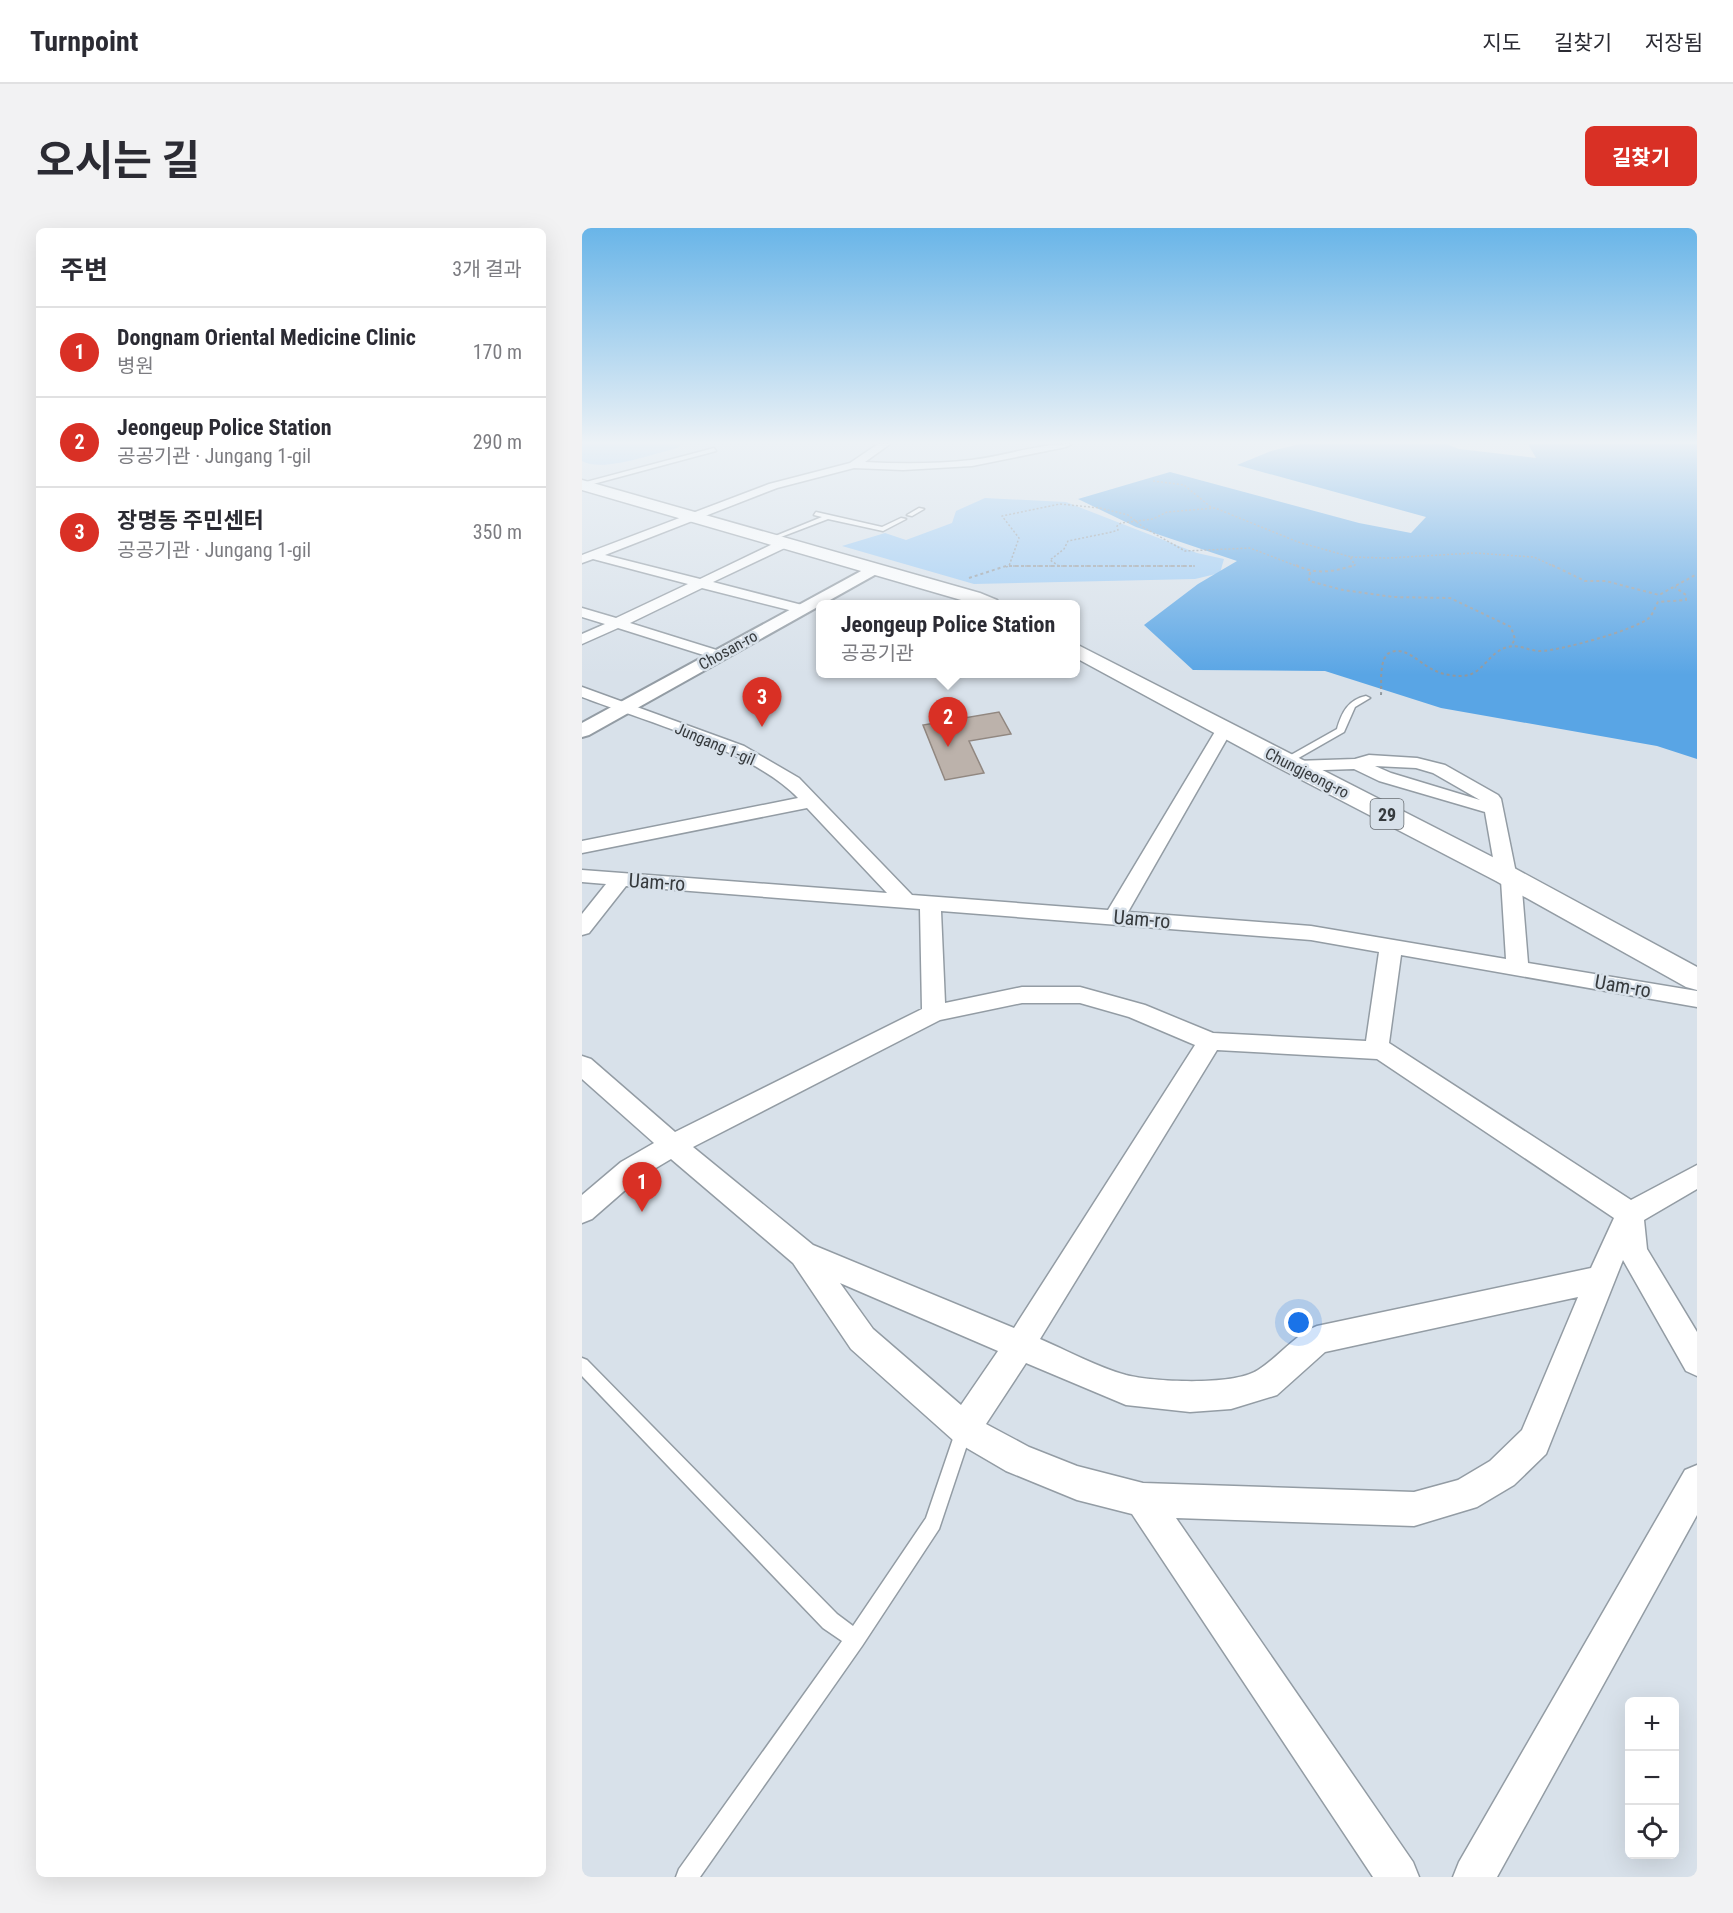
<!DOCTYPE html>
<html lang="ko">
<meta charset="utf-8">
<style>
:root{--surface:#fff;--page:#f2f2f3;--text:#2b2b33;--muted:#7c7c81;--line:#e1e1e2;--accent:#d93025}
body{margin:0;font-family:"Roboto Condensed","Noto Sans KR",sans-serif;background:var(--page);color:var(--text)}
.controls{position:absolute;right:18px;bottom:18px;display:grid;overflow:hidden;border-radius:9px;box-shadow:0 6px 24px #0002}
.controls button{width:54px;height:54px;display:grid;place-items:center;padding:0;border:0;border-bottom:2px solid var(--line);background:var(--surface);color:var(--text);font:30px sans-serif}
.you{position:absolute;left:717px;top:1095px;width:21px;height:21px;margin:-15px;border:4px solid #fff;border-radius:50%;background:#1a73e8;box-shadow:0 0 0 9px #1a73e833}
.badge{display:grid;place-items:center;width:39px;height:39px;border-radius:50%;background:var(--accent);color:#fff;font-size:20px;font-weight:700}
.pin{position:absolute;translate:-50% -50px;filter:drop-shadow(0 2px 3px #0008)}
.pin::after{content:'';position:absolute;top:32px;width:21px;height:18px;background:inherit;clip-path:polygon(0 0,100% 0,50% 100%)}
.popup{position:absolute;left:234px;top:372px;width:264px;height:78px;box-sizing:border-box;display:grid;place-content:center;border-radius:9px;background:var(--surface);filter:drop-shadow(0 2px 4px #0005);font-size:20px;white-space:nowrap;color:var(--muted)}
.popup b{font-size:22px;color:var(--text)}
.popup::after{content:'';position:absolute;left:50%;top:100%;margin-left:-12px;border:12px solid transparent;border-top-color:var(--surface)}
.list{margin:0;padding:0;list-style:none}
h2{display:flex;justify-content:space-between;align-items:center;height:78px;margin:0;padding:0 24px;font-size:26px}
h2 small{font-size:20px;font-weight:400;color:var(--muted)}
.list li{display:grid;grid-template-columns:39px 1fr auto;gap:18px;align-items:center;box-sizing:border-box;height:90px;padding:0 24px;border-top:2px solid var(--line)}
.list b{display:block;font-size:22px;white-space:nowrap}
.list p{margin:0;font-size:20px;white-space:nowrap;color:var(--muted)}
.list em{font-size:20px;font-style:normal;color:var(--muted)}
.icon{flex:none;width:33px;height:33px;fill:none;stroke:currentColor;stroke-width:2;stroke-linecap:round;stroke-linejoin:round}
.map{position:relative;flex:none;width:1115px;height:1649px;overflow:hidden;border-radius:9px}
header{display:flex;align-items:center;gap:36px;box-sizing:border-box;height:84px;padding:0 30px;background:var(--surface);border-bottom:2px solid var(--line)}
header strong{font-size:28px}
nav{display:flex;gap:33px;margin-inline-start:auto;font-size:21px}
.intro{display:flex;align-items:center;justify-content:space-between;box-sizing:border-box;height:144px;padding:0 36px}
h1{margin:0;font-size:42px}
.button{padding:15px 27px;border-radius:9px;background:var(--accent);color:#fff;font-size:21px;font-weight:700}
main{display:flex;gap:36px;padding:0 36px}
aside{flex:1;background:var(--surface);border-radius:9px;box-shadow:0 6px 24px #0002}
.map>svg:first-child{display:block}
</style>
<header>
<strong>Turnpoint</strong>
<nav><a>지도</a><a>길찾기</a><a>저장됨</a></nav>
</header>
<div class="intro"><h1>오시는 길</h1><a class="button">길찾기</a></div>
<main>
<aside>
<h2>주변<small>3개 결과</small></h2>
<ul class="list">
<li><span class="badge">1</span><div><b>Dongnam Oriental Medicine Clinic</b><p>병원</p></div><em>170 m</em></li>
<li><span class="badge">2</span><div><b>Jeongeup Police Station</b><p>공공기관 · Jungang 1-gil</p></div><em>290 m</em></li>
<li><span class="badge">3</span><div><b>장명동 주민센터</b><p>공공기관 · Jungang 1-gil</p></div><em>350 m</em></li>
</ul>
</aside>
<div class="map">
<svg width="1115" height="1649" viewBox="0 0 1115 1649">
<rect width="100%" height="100%" fill="#d8e1ea"/>
<!-- green -->
<path fill="#9bcaf4" d="M0,216H100L96,220C73,225 21,245 0,233Z
M403,270L484,274L615,325L642,331L638,345L613,351L392,356L260,318L303,305L324,312L370,295L374,283Z"/>
<!-- forest -->
<path fill="#59a5e5" d="M718,216H865L877,221L954,230L946,216H1115V531L1075,518L859,480L743,443L611,442L562,397L616,356L655,333L554,299L496,271L588,244L777,295L829,305L844,289L655,237L689,223Z"/>
<!-- building -->
<path fill="#bcb2ab" stroke="#918780" stroke-width="1.5" d="M417,484L429,506L387,513L402,545L363,552L341,497Z"/>
<g fill="none" stroke-linecap="round" stroke-linejoin="round">
<defs>
<path id="service" d="M132,220L134,223L0,259V255Z
M337,280L342,281L330,288L325,287Z
M234,284L300,299L319,290L324,291L301,303L246,291L191,312L186,311L240,289L232,287Z
M784,468L788,470L773,479L762,504L706,536H700V532L755,501C760,484 766,472 784,468Z
M0,1130L5,1132L255,1386L271,1398L344,1290L376,1196L382,1194L388,1196L390,1202L357,1301L280,1418L118,1649H94L97,1641L260,1413L241,1400L0,1148Z"/>
<path id="minor" d="M296,216H308L283,234C318,236 354,236 389,232C423,228 455,216 489,216L484,219L390,238L321,242L272,240L195,260L23,327L118,351L199,312H207L209,315L207,318L131,354L224,378L226,381L219,385L120,360L48,395L141,424L144,427L141,430H131L36,400L0,416V406L23,396L0,389V380L34,390L106,356L11,331L0,335V327L187,256L268,235Z
M0,459L162,518L217,550L330,667L526,682L634,502L642,497L648,498L650,502L546,684L729,698L924,731L919,652L914,647L903,584L797,553L772,541L713,543L707,542L704,538L707,534L713,533L773,531L787,527L835,530L863,537L916,567L919,571L934,645L939,650L946,735L1115,763V779L819,727L807,815L1049,972L1115,937V961L1062,992L1065,1021L1115,1104V1148L1104,1143L1041,1032L964,1226L932,1257L895,1279L832,1298L594,1290L831,1634L837,1649H791L550,1286L495,1272L424,1243L371,1212L269,1121L211,1035L89,931L57,950L10,991L0,995V967L39,934L72,915L0,851V828L9,831L93,904L340,781L338,681L44,658L7,705L0,707V686L24,656L0,654V642L305,665L225,580L0,625V613L216,570C172,523 62,493 0,469ZM793,538L834,540L851,545L898,572L809,545ZM359,683L729,712L797,724L784,813L631,805L563,777L498,759H440L363,775ZM440,775H498L547,789L613,817L432,1100L231,1017L111,919L358,792ZM635,822L795,831L1032,990L1009,1040L735,1098C712,1107 697,1129 676,1142C652,1158 572,1154 544,1147C515,1139 486,1123 458,1111ZM258,1055L416,1123L379,1177L291,1101ZM996,1069L940,1202L908,1233L876,1252L832,1264L561,1255L495,1238L447,1219L404,1196L444,1135L544,1177L608,1184L649,1181L695,1167L743,1124Z
M1115,1237V1287L915,1649H871L877,1634L1103,1242Z"/>
<path id="tertiary" d="M292,336L300,341L298,344L7,507L0,509V495Z"/>
<path id="primary" d="M0,252L398,365L415,372L418,376H393L0,262Z
M494,416L934,641L1115,739V762L1104,759L914,653L695,539L494,430Z"/>
</defs>
<!-- service casing -->
<use href="#service" stroke="#939ca4" stroke-width="3"/>
<!-- minor casing -->
<use href="#minor" stroke="#939ca4" stroke-width="3"/>
<!-- tertiary casing -->
<use href="#tertiary" stroke="#939ca4" stroke-width="4"/>
<!-- primary casing -->
<use href="#primary" stroke="#939ca4" stroke-width="3"/>
<!-- path-far1 -->
<path stroke="#91989e" stroke-width="1.5" stroke-dasharray="2 2" stroke-linecap="butt" d="M571,253L602,257L630,280
M427,338H613
M477,338L468,332L482,321L486,313L530,304L536,302L535,298L539,295L571,291L585,284L633,280L716,314L769,329
M424,339L427,338L437,310L420,288L478,276L518,280L546,287L561,299L603,323L668,320L717,339
M768,339L773,337L768,329L807,330L892,325L952,329L973,339"/>
<!-- path -->
<path stroke="#91989e" stroke-width="2" stroke-dasharray="3 3" stroke-linecap="butt" d="M714,337C733,347 752,344 772,337
M970,337L1003,353H1024L1077,367L1115,346
M427,338H613
M728,344L727,353L761,362L811,369L868,370L929,399L933,411L929,418
M387,350L427,337
M799,467C800,456 796,429 809,424C825,418 840,438 854,443C862,447 872,448 881,448C901,447 907,423 926,419C937,416 947,423 958,423C977,423 1053,402 1067,390C1071,386 1073,379 1076,374L1104,372V367L1093,359"/>
<!-- service -->
<use href="#service" fill="#fff" fill-rule="evenodd"/>
<!-- minor -->
<use href="#minor" fill="#fff" fill-rule="evenodd"/>
<!-- tertiary -->
<use href="#tertiary" fill="#fff" fill-rule="evenodd"/>
<!-- primary -->
<use href="#primary" fill="#fff" fill-rule="evenodd"/>
</g>
<!-- sky -->
<linearGradient id="sky" x2="0" y2="1"><stop stop-color="#69b5e8"/><stop offset="0.48" stop-color="#edf2f6"/><stop offset="1" stop-color="#edf2f6" stop-opacity="0"/></linearGradient>
<rect width="1115" height="447" fill="url(#sky)"/>
<g text-anchor="middle" dominant-baseline="central" stroke-width="5" stroke-linejoin="round" paint-order="stroke">
<!-- far-street labels -->
<g font-size="16" fill="#363a3d" stroke="#d8e1ea">
<text transform="translate(146 422) rotate(-29)">Chosan-ro</text>
<text transform="translate(133 516) rotate(23)">Jungang 1-gil</text>
<text transform="translate(725 545) rotate(27)">Chungjeong-ro</text>
</g>
<!-- shield labels -->
<rect fill="#d8e1ea" stroke="#676c71" stroke-width="1.5" x="788.5" y="571" width="33" height="30" rx="4.5"/>
<g font-size="18" font-weight="bold" fill="#363a3d">
<text x="805" y="586">29</text>
</g>
<!-- street labels -->
<g font-size="20" fill="#363a3d" stroke="#d8e1ea">
<text transform="translate(75 654) rotate(4)">Uam-ro</text>
<text transform="translate(560 691) rotate(5)">Uam-ro</text>
<text transform="translate(1041 758) rotate(10)">Uam-ro</text>
</g>
</g>
</svg>
<div class="controls">
<button>+</button>
<button>−</button>
<button><svg class="icon" aria-label="locate" viewBox="0 0 24 24"><circle cx="12" cy="12" r="6"/><path d="M12 2v4M12 18v4M2 12h4M18 12h4"/></svg></button>
</div>
<div class="you"></div>
<div class="pin badge" style="left:60px;top:984px">1</div>
<div class="pin badge" style="left:366px;top:519px">2</div>
<div class="popup"><b>Jeongeup Police Station</b>공공기관</div>
<div class="pin badge" style="left:180px;top:499px">3</div>
</div>
</main>
